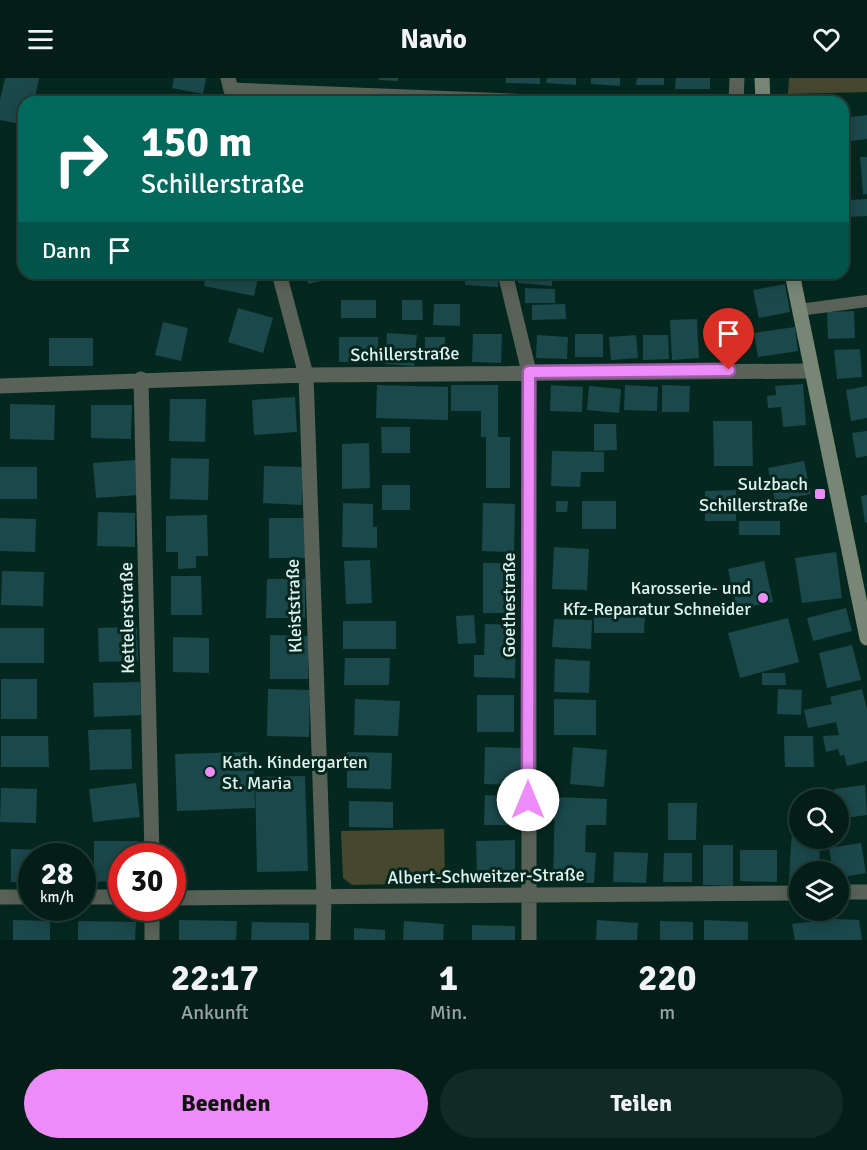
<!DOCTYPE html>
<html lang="de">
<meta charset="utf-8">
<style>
:root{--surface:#031e17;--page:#112b24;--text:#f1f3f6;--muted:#97a2a1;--line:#243c36;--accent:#ed8cf9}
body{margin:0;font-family:Signika,sans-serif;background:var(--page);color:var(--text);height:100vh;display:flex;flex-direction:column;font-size:22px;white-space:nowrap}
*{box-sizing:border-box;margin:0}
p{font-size:20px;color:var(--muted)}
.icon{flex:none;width:33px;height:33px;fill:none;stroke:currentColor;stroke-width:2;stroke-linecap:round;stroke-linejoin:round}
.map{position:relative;height:862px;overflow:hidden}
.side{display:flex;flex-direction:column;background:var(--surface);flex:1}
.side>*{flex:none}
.hud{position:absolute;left:18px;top:18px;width:831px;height:183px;border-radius:18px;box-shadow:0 3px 15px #0003,0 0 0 2px var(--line);background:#00695c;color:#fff;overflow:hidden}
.buttons{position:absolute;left:789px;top:711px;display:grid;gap:12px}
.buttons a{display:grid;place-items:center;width:60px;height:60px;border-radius:50%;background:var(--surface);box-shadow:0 3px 15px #0003,0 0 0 2px var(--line);font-size:30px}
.speed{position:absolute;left:18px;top:765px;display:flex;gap:12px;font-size:30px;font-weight:700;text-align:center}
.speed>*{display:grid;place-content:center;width:78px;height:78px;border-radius:50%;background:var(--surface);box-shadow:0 3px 15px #0003,0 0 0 2px var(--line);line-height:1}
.speed small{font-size:15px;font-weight:400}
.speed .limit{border:9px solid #d22;background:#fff;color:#111}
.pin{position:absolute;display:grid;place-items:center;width:51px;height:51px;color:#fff;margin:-62px -26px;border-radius:50% 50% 50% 0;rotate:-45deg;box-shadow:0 0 6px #0007}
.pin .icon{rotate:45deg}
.me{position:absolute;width:66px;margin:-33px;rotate:0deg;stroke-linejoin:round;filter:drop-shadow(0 0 4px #0008)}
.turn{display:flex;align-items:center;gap:21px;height:126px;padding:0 24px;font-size:27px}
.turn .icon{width:78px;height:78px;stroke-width:2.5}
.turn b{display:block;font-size:42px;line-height:51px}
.then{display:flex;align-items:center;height:57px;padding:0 24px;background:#0003;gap:12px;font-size:22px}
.eta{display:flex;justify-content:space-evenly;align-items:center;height:102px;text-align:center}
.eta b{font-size:36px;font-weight:800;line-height:42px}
.action{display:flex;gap:12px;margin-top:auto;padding:12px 24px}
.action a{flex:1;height:69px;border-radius:36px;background:var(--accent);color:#111;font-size:24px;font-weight:800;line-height:69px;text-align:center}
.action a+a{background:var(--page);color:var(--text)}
header{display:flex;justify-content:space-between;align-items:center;height:78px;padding:0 24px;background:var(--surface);font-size:27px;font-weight:800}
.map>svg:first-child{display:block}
.green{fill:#46472f}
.building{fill:#1b484b}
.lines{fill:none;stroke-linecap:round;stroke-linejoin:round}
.lane{stroke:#596257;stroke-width:12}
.street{stroke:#596257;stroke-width:15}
.secondary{stroke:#788775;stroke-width:15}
.route-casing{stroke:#9a5ba2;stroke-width:15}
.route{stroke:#ed8cf9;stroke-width:10}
.poi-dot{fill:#ed8cf9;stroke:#04281f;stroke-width:2}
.labels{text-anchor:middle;stroke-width:6;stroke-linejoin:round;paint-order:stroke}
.street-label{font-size:18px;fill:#e0f3ec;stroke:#04281f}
.poi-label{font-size:18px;fill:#e0f3ec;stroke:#04281f;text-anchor:end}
</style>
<header><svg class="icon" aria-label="menu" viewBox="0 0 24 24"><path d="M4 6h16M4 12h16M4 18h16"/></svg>Navio<svg class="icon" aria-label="heart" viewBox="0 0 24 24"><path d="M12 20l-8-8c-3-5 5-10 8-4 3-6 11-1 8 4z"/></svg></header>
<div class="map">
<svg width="867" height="862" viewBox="0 0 867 862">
<rect width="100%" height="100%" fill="#04281f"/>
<!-- green -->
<path class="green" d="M789,0H867V14L788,16Z
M444,751L445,805L352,807L343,800L341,753Z"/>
<!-- building -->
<path class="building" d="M5,0H39L34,24H24V47L0,42V22Z
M174,0H206L203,16L172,10Z
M379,0H398V3L379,2Z
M506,0H540V6L506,5Z
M547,0H576V7L546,5Z
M591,0H620V8L591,6Z
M637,0H664V7H636Z
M676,0H710V11H675Z
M867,37V61L843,64V40Z
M860,79H867V116L863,117Z
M850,81L851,119H843V82Z
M867,121V138L849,139V122Z
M206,195H259L254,218L204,208Z
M306,195H338L339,199L308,206Z
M466,195H499L498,209L465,207Z
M519,195H553L552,208L518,205Z
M728,195H767V196L729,203Z
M823,195H839V198L823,200Z
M785,206L790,234L759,240L753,212Z
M525,210L555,211V225H525Z
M341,222H376V240H341Z
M402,222H422L423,242H402Z
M434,226H460V248L433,247Z
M565,226L566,241L532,242V227Z
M238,230L273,240L263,275L228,264Z
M854,233L855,260L828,261L827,234Z
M697,241L699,280L672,282L670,242Z
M163,244L188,250L181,283L155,277Z
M795,249L798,273L758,279L754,255Z
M387,255L417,257L414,288L385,286Z
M473,256H502L501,285L472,284Z
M575,256H603V279H575Z
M537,257L568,259L567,281L536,280Z
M636,257L638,280L611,282L609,259Z
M643,257H668L669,281L643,282Z
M339,259H378V284H339Z
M425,259H445V283L425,284Z
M49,260H93V288H49Z
M860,271L862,299L837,301L834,272Z
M803,306L806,347L783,349L781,329L768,330L767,318L776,317L775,308Z
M377,307L448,309V342L376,340Z
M451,307H498V359H510V410H486V359H481V333H451Z
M551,307L583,309L582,334L550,333Z
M625,307L658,309L657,333L624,332Z
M662,307L690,308L689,334H662Z
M589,308L621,311L619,335L587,332Z
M867,308V340L851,343L846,312Z
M295,319L297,354L254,357L252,322Z
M170,321H206L205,364L169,363Z
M10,326L55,327L54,362L10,361Z
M91,327H132L131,361L91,360Z
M713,343H752L753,388H714Z
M594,346H616L617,372L594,373Z
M381,349H410V375H382Z
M867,353V378L856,380L852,355Z
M369,365L370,410L342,411V366Z
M552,373L604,374V394H581L580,409L551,408Z
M171,380L209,381L208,422L170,421Z
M136,382L139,417L96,420L93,385Z
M804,383L811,416L775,423L768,390Z
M264,388L303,389L302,427L263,425Z
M0,389H37V421H0Z
M382,407H410V432H382Z
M736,412V443H705V413Z
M867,417V444L865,445L861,418Z
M556,423H568L567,434H556Z
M582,423H616V451H582Z
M343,425L373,426V449H377V470L342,469Z
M483,425L515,426L514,474L482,473Z
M98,434L135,435V469L97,468Z
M207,437L208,478H196V490L178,491V474H166V438Z
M0,440L36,441L35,474L0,473Z
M269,440H306V480H269Z
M739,443H780V457H739Z
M554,469L589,471L587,512L552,511Z
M836,474L842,520L802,525L795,480Z
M370,482L372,525L346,526L344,483Z
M764,483L773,524L737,531L728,491Z
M483,485H515V535H483Z
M2,493L44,494L43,528L1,527Z
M171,498H201L202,537H171Z
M267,501H305V540H266Z
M846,530L852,553L813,563L807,540Z
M474,537L476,565L458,566L456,538Z
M594,537L645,538L644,555H594Z
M788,540L799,584L740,600L728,555Z
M554,541L592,542L591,571L552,569Z
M343,543H396V571H343Z
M485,546L516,547L515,600L474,599V577H484Z
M137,549L138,583L99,584L98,550Z
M0,550H44V585H0Z
M270,557L308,558V601H270Z
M173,559L209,560V595L173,594Z
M852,567L861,602L827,610L819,575Z
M345,580H390L389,607H344Z
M555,581L590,583L589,615L554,614Z
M762,595H785L786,607H762Z
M1,601H37V641H1Z
M140,604L141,637L94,639L93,605Z
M268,611L310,612L309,659L267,658Z
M778,611L802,612L801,637L777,636Z
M862,611L867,631V683L847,688L844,677L840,678L838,671L826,674L823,658L839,657L836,644L808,650L804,632L832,626L830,619Z
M477,617H514V654H477Z
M355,621L400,623L398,658L354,657Z
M554,621L596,622V657H554Z
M131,651L132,691L90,692L88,652Z
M1,658H48L49,689H1Z
M784,658H813L814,689H785Z
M485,669L521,670L520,707L484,706Z
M573,669L607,672L604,709L570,706Z
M253,674L255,730L177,733L175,676Z
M347,674L392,675L391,711L347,710Z
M305,698L308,793L257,794L255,699Z
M136,705L140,739L93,744L89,711Z
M865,707L867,737L838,741V722H835L834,711Z
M1,710L37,711L36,745L0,744Z
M485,717L515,718L514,747H484Z
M555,719L607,721L606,747H586L585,774L596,775L594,805L553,804Z
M349,723L393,724V750L349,749Z
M668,725H697L696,762H668Z
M792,753H800V760H820L819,794H800V802L789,801Z
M515,762V801L477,802L476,763Z
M94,763H138L139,778H122V803L94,804Z
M861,765L866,795L838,800V794H833L829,770Z
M703,767H733V808L703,807Z
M11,771L53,772V778H32V804H11Z
M740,772H777V804L740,803Z
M614,774L648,775L646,805L613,804Z
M664,775H692V804H663Z
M834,841L859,842L862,862H795L792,846Z
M13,842L50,843V862H13Z
M179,842L237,843L236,862H179Z
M597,842L638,845L637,862H596Z
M704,842L748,844V862H704Z
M78,843L136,844L135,862H78Z
M404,843L444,846L443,862H403Z
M660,843L693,844V862H660Z
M252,844L309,845V862H251Z
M472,847L515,848V862H472Z
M354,850L385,852V862H354Z"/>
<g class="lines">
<!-- lane -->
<path class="lane" d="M799,232L867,223"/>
<!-- street -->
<path class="street" d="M228,0L234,24
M231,12L534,24
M736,24L737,0
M279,195L306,297L324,819L323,862
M505,195L529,294V862
M141,301L152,778
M0,308L306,297L811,293
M838,814H867
M0,819H32
M82,819H122
M172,820L800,815
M152,862V830"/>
<!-- secondary -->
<path class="secondary" d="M762,0L763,24
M792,195L867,560"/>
</g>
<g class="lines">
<!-- route casing -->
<g class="route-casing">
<path id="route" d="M528,722L529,294L729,292"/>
</g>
<!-- route -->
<use href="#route" class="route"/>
</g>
<!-- markers -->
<g class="poi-dot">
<rect x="814" y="410" width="12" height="12" rx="3"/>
<circle cx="763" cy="520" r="6"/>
<circle cx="210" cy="694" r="6"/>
</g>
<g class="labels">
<!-- street labels -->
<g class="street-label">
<text transform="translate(405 276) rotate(-1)" y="6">Schillerstraße</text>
<text transform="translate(509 527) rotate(-90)" y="6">Goethestraße</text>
<text transform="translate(294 528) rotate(-92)" y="6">Kleiststraße</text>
<text transform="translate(127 540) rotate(-91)" y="6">Kettelerstraße</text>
<text transform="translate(486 798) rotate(-1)" y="6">Albert-Schweitzer-Straße</text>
</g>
<!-- poi labels -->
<g class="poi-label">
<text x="808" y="412">Sulzbach<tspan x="808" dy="21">Schillerstraße</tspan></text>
<text x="751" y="516">Karosserie- und<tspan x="751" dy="21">Kfz-Reparatur Schneider</tspan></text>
<text x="222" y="690" text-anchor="start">Kath. Kindergarten<tspan x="222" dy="21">St. Maria</tspan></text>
</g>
</g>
</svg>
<div class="buttons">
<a><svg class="icon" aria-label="search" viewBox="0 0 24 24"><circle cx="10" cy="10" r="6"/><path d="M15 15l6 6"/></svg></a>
<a><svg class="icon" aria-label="layers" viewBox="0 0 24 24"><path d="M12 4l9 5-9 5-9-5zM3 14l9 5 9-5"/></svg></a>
</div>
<div class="speed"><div>28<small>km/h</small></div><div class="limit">30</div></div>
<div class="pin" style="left:729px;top:292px;background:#d93025"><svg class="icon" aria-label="arrive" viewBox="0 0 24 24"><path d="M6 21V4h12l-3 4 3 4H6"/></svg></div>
<svg class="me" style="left:528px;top:722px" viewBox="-20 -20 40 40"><circle r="19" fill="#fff"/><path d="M0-13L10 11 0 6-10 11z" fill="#ed8cf9"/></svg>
<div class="hud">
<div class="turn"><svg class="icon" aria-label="right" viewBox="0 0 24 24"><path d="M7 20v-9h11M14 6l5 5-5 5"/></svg><div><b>150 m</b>Schillerstraße</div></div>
<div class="then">Dann<svg class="icon" aria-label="arrive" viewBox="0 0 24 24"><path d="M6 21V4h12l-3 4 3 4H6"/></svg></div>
</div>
</div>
<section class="side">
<div class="eta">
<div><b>22:17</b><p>Ankunft</p></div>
<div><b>1</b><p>Min.</p></div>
<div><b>220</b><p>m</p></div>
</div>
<div class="action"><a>Beenden</a><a>Teilen</a></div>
</section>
